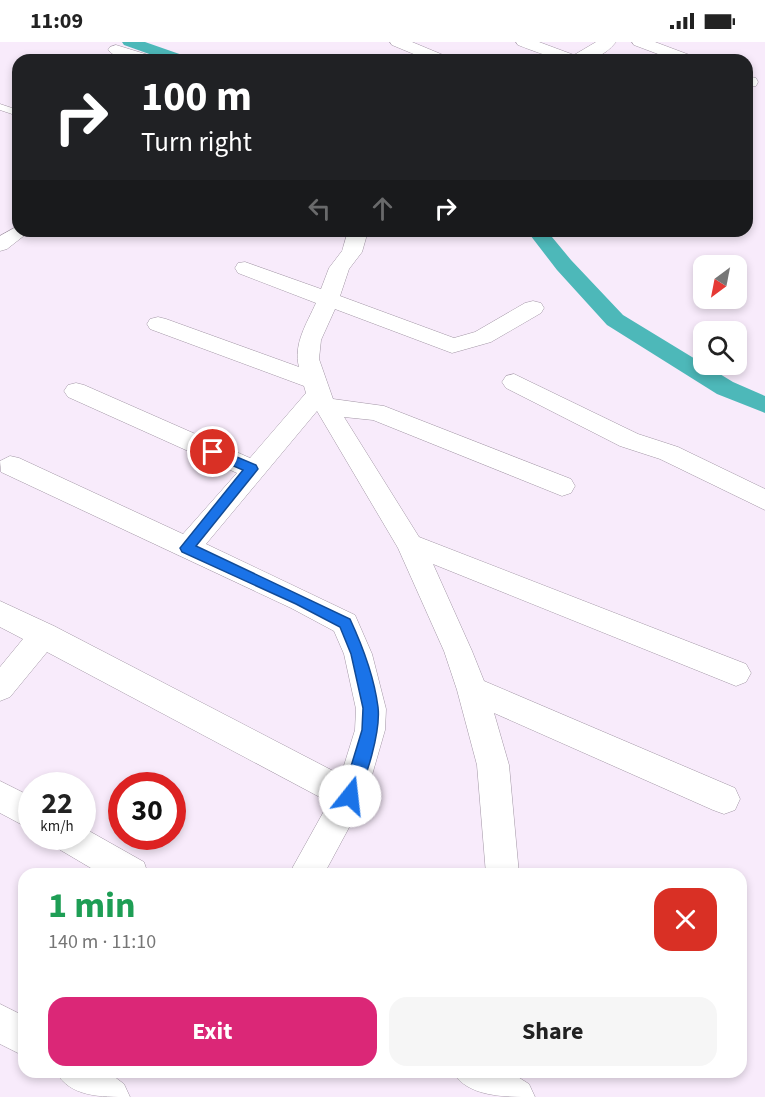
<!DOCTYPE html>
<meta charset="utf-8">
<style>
:root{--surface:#fff;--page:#f6f6f6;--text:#222;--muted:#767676;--accent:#db2777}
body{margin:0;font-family:"Source Sans 3",sans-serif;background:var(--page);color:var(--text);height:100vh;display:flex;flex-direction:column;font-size:22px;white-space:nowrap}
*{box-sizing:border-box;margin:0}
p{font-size:20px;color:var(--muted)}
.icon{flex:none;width:33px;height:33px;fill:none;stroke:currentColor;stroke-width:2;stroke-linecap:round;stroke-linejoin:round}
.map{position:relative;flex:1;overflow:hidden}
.sheet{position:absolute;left:18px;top:826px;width:729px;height:210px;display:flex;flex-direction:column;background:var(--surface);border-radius:18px;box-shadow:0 3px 9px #0003}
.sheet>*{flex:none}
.hud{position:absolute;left:12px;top:12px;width:741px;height:183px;border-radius:18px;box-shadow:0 3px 9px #0003;background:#202124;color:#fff;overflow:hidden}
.needle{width:39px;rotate:212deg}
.fabs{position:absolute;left:693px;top:213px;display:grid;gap:12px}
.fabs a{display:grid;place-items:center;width:54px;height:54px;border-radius:12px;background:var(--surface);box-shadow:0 3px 9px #0003;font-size:30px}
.speed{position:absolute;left:18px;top:730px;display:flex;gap:12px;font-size:30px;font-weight:700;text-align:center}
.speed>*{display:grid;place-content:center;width:78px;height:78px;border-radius:50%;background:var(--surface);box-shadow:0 3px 9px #0003;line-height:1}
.speed small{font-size:15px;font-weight:400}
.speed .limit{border:9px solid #d22;background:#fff;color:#111}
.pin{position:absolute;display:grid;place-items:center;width:51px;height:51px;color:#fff;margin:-26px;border:3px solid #fff;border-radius:50%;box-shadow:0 2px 6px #0007}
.me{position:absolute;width:66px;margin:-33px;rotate:16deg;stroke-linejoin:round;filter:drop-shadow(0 0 4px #0008)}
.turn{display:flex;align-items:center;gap:21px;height:126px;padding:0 30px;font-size:27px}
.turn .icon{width:78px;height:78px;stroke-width:2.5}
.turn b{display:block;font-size:42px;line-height:51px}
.lanes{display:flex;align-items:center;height:57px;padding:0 30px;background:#0003;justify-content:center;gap:30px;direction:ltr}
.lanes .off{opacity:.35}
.round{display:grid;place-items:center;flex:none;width:63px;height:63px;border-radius:18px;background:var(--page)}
.summary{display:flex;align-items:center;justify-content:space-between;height:102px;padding:0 30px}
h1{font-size:36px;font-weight:700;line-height:45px;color:#1e9e55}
.cta{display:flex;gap:12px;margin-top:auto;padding:12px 30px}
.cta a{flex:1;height:69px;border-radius:18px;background:var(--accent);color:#fff;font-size:24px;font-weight:700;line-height:69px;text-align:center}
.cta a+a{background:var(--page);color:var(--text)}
.status{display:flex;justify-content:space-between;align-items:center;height:42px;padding:0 30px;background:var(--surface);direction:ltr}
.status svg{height:16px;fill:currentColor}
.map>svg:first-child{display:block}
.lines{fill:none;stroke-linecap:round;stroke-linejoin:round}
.canal{fill:#4db8b9;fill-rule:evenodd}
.service-casing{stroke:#a296a5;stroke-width:1}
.minor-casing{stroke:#a296a5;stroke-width:1}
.service{fill:#fff;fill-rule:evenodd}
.minor{fill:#fff;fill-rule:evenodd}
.route{fill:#1a73e8;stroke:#114b97;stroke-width:1.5}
</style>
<div class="status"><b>11:09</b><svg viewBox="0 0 49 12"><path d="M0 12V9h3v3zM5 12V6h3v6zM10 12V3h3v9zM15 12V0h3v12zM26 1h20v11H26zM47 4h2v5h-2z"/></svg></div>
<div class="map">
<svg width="765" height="1055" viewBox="0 0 765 1055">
<rect width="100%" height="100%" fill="#f8ebfb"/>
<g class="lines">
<!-- canal -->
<path class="canal" d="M122,0H145L188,15L190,18H166L124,3Z
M527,189H547L571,218L623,273L733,340L765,354V371L717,352L607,283L557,228Z"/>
<!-- service casing -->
<g class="service-casing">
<path id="service" d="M0,62L18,68V74L0,68Z"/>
</g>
<!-- minor casing -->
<g class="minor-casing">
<path id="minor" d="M390,0H412L448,15L450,18H428L392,3Z
M516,0H539L574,13L596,0H616C591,32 549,15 518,3Z
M632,0H655L695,15L697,18H674L634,3Z
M116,3L155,15L157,18C142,18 119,20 108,8L110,5Z
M747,34L756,36L758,40L756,44H747Z
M18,184V189H30L7,207L0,209V194Z
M348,189H368L362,210L349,227L340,254L454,296L475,290L525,261L533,259L541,261L544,266L541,271L491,300L452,311L335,267L321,298L319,317L333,357L384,364L571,437L575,444L571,451L562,454L373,378L344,375L419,495L746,622L751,631L746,640L736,644L433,522L472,609L484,639L735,746L740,757L735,768L724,772L713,768L494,671L509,723L519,832H486L477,723L457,648L444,609L398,506L317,369L206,502L355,573L372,612L386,667L385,688L366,754L324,832H289L329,760L47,610L10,655L0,659V625L23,597L0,585V559L54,584L341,733L355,688L356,667L344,612L334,589L291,566L1,430L0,419L10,414L19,416L183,492L237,431L68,355L64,349L68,343L76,341L84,343L250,416L306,351L304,344L150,287L147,282L150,277L158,275L166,277L299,325C293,302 307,281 316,261L238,231L235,226L238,221L245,220L321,247L329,226L342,209Z
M514,332L638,392L678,405L765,447V468L660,417L620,404L506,346L502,340L506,334Z
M0,739L32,755V788L0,771Z
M82,785L144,820L148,832H101L57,806L53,795H82Z
M0,962L24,974V1014L0,1002Z
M56,1030H108L124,1042L130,1055C100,1055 70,1055 56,1030Z
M453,1030H510L529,1042L535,1055C504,1055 467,1055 453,1030Z"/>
</g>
<!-- service -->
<use href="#service" class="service"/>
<!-- minor -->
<use href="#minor" class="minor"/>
</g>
<!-- route -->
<path class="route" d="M213,405L256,423L258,427L196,504L350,577C363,605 374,634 378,665C381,690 366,736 356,759L350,762L345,759L342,754L362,688L363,666L351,612L340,585L296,562L182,510L180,506L243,428L208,413L207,410Z"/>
</svg>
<div class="fabs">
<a><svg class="needle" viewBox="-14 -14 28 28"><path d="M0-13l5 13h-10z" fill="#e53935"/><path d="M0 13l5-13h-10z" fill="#767676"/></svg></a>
<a><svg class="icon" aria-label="search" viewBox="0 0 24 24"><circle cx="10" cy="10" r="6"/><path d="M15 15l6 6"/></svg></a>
</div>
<div class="speed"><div>22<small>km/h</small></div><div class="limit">30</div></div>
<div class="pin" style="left:213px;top:410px;background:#d93025"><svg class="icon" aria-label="arrive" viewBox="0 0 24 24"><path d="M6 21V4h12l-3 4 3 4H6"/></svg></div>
<svg class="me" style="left:350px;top:754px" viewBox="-20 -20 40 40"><circle r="19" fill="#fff"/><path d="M0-13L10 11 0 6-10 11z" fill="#1a73e8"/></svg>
<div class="hud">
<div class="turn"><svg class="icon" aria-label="right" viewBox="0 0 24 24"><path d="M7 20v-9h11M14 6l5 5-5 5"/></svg><div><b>100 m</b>Turn right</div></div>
<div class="lanes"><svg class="icon off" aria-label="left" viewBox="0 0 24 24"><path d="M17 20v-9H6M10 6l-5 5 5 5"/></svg><svg class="icon off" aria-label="ahead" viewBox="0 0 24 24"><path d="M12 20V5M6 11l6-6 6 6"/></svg><svg class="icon" aria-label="right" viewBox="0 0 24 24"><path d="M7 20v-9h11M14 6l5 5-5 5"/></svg></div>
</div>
<section class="sheet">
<div class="summary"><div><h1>1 min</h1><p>140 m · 11:10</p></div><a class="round" style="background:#d93025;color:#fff"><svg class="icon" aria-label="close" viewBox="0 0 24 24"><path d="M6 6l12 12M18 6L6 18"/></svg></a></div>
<div class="cta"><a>Exit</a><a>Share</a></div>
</section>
</div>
